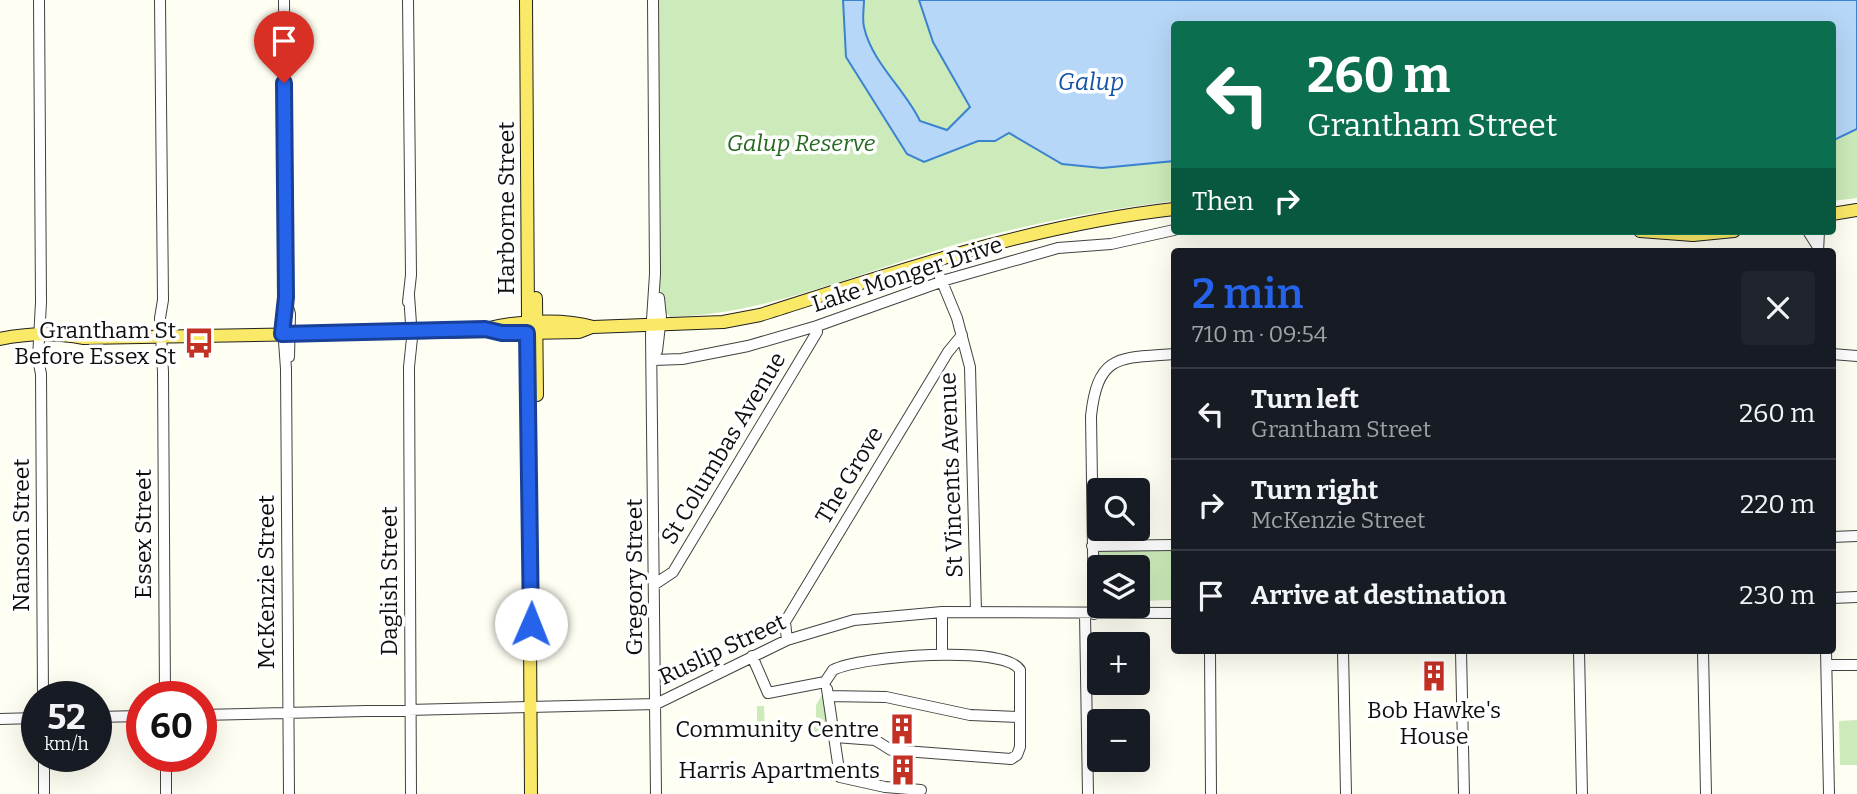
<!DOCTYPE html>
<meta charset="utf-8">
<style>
:root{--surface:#171b24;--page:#20242c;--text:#f1f3f6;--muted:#9ea1a6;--line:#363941;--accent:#2563eb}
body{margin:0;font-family:Bitter,serif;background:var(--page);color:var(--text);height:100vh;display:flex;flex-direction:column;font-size:26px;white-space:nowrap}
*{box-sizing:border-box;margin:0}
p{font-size:23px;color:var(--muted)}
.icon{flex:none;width:38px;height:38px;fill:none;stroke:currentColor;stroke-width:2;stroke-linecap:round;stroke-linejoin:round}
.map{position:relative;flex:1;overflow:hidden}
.details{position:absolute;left:1171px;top:248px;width:665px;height:406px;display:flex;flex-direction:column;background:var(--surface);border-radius:7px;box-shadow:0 7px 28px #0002}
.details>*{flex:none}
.banner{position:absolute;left:1171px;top:21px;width:665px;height:214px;border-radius:7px;box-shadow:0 7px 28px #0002;background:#0b6e4f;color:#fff;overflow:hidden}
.controls{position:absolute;left:1087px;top:478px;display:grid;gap:14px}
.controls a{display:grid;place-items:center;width:63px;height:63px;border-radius:7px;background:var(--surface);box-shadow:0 7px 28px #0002;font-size:35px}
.speed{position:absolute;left:21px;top:681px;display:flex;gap:14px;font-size:35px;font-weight:700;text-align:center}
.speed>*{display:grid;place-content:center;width:91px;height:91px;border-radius:50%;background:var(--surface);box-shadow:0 7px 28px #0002;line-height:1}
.speed small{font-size:18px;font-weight:400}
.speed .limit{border:10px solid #d22;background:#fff;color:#111}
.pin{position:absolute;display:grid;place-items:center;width:60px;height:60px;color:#fff;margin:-72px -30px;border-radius:50% 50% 50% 0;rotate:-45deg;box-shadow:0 0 7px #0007}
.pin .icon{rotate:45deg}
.me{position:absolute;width:77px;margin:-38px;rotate:1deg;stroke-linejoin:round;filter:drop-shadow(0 0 5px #0008)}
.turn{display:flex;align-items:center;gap:24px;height:147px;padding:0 21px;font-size:32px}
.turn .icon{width:91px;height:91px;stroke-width:2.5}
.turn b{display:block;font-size:49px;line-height:60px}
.then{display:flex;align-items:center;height:66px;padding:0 21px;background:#0003;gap:14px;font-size:26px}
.round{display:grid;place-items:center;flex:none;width:74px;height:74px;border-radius:7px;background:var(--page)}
.overview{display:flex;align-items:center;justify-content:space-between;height:119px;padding:0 21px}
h1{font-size:42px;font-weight:600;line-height:52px;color:var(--accent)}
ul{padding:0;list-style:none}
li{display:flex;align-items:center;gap:21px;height:91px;padding:0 21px;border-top:2px solid var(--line)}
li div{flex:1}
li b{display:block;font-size:26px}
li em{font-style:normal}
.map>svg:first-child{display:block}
.green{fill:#cdebba}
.water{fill:#b6d7f7;stroke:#3b82d0;stroke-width:2}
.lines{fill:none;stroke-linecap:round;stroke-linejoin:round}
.minor-casing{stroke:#424242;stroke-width:12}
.major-casing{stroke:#202020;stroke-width:14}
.minor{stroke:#fff;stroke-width:10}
.major{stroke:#fae967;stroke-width:12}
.route-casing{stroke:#184099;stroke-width:18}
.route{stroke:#2563eb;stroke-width:12}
.labels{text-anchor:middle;stroke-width:7;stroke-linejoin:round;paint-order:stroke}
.park-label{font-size:23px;font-style:italic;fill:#24691e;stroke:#fff}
.street-label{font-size:23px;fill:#0f0f0f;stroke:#fff}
.poi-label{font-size:23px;fill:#0f0f0f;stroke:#fff;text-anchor:end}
.water-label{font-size:24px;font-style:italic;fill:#1554a5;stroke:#fff}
</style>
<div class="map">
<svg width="1857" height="794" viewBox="0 0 1857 794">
<rect width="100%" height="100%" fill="#fffef2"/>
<!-- green -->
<path class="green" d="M657,0H1857V198L1832,201V24H1174V201C1096,211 1019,225 944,248C853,275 766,314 670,317L662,308L659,274Z
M1174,549V600L1138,601V567H1099V602V552Z
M822,695L829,731L818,735L811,727L816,719V705Z
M757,706H764L765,730L749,733L757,725Z
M1857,720V765H1840L1839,721Z"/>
<!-- water -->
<path class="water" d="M843,0H864C864,8 862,19 864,27C872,63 905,89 920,121L947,130L970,107L933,42L919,0H1857V129L1832,141V24H1174V161L1102,168L1062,164L1009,133L995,141H978L924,162L907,154L846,57Z"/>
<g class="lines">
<!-- minor casing -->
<g class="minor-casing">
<path id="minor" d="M39,0L41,302L38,359L41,374L43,696
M160,0L163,300L160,318L163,372L165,696
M284,0L286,297L282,314L286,369L289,794
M408,0L411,275L408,302
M653,0L655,274L651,335L656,794
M1808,231L1818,247
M1818,252L1819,231
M933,260L957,318L970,367L976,612
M409,295L412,338L409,367L411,794
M286,300L290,314L289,357
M657,351L661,317L659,298
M1832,354L1857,356
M653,360L682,359L748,346L817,326L949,279L1058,248L1111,244L1174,230
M1832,537L1857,536
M1092,546L1174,545
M655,584L673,572L817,332V326
M1832,598L1857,597
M942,612V653
M1085,614L1088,794
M1094,614L1091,416C1098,353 1120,358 1174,354
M787,640L785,622L948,352L962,335
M1210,651L1211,794
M1343,651L1346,794
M1461,651L1464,794
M1579,651L1582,794
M1703,651L1706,794
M1826,651L1829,794
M752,656L768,693L825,682
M1827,665H1857
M825,682L833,670C860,656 1004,644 1020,670V747L1017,755L1011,759L891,750L875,740L835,737
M827,689L840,777L885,787L921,790
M828,696L886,697L970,715L1020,717
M201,715L656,704L787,640L854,620L942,612L1174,613
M96,717L142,716
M0,719L37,718
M44,756V794
M166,756V794"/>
</g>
<!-- major casing -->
<g class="major-casing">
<path id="major" d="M526,0L531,794
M1832,214L1857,210
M1640,231L1693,235L1734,231
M536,298L537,395
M485,329C516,321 562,318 593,327L723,322L760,315C896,272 1032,225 1174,209
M527,333L579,332L592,327
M0,339C27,333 57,333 84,338L492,331"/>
</g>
<!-- minor -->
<use href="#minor" class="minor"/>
<!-- major -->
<use href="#major" class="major"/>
</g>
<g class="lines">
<!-- route casing -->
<g class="route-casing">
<path id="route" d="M284,83L286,297L282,334L485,329L502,333H527L531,624"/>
</g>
<!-- route -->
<use href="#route" class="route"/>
</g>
<!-- icons -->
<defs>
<g id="bus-bare" transform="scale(2.415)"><path d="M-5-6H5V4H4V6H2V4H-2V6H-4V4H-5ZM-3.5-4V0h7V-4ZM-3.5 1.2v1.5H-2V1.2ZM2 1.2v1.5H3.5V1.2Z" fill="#c33024" stroke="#fff" stroke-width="2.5" paint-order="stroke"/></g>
<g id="building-bare" transform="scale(2.415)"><path d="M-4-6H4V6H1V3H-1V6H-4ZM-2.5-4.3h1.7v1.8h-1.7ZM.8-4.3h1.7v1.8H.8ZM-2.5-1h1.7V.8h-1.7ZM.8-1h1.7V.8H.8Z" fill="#c33024" stroke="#fff" stroke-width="2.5" paint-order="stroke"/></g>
</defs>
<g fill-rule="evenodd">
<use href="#bus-bare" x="199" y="343"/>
<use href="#building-bare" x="1434" y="676"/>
<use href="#building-bare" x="902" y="729"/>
<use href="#building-bare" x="903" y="770"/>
</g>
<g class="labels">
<!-- park labels -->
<g class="park-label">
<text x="801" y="151">Galup Reserve</text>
</g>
<!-- street labels -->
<g class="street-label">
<text transform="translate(506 208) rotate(-90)" y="8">Harborne Street</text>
<text transform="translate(907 274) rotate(-18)" y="8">Lake Monger Drive</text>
<text transform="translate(723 448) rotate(-59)" y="8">St Columbas Avenue</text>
<text transform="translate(849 475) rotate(-59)" y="8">The Grove</text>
<text transform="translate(951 475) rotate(-92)" y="8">St Vincents Avenue</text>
<text transform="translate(143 534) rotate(-90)" y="8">Essex Street</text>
<text transform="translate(21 535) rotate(-90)" y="8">Nanson Street</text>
<text transform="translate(634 577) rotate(-90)" y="8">Gregory Street</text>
<text transform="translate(389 581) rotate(-90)" y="8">Daglish Street</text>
<text transform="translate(266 582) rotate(-90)" y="8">McKenzie Street</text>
<text transform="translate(722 649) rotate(-25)" y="8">Ruslip Street</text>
</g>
<!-- poi labels -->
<g class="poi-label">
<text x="176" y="338">Grantham St<tspan x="176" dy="26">Before Essex St</tspan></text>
<text x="1434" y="718" text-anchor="middle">Bob Hawke's<tspan x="1434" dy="26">House</tspan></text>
<text x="879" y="737">Community Centre</text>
<text x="880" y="778">Harris Apartments</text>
</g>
<!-- water labels -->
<g class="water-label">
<text x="1091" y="90">Galup</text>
</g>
</g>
</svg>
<div class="controls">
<a><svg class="icon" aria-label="search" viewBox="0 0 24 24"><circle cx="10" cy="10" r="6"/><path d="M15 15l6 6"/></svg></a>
<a><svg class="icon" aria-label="layers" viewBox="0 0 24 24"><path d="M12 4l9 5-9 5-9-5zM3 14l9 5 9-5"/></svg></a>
<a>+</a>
<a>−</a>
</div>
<div class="speed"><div>52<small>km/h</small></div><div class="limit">60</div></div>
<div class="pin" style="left:284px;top:83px;background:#d93025"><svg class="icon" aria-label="arrive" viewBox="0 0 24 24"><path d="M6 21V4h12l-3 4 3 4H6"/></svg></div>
<svg class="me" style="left:531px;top:624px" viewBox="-20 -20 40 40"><circle r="19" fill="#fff"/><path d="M0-13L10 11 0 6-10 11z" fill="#2563eb"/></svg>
<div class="banner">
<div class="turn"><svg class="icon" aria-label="left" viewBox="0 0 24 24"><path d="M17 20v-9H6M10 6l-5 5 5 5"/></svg><div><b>260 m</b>Grantham Street</div></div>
<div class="then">Then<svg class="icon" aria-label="right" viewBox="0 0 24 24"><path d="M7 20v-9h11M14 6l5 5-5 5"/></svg></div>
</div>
<section class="details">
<div class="overview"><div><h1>2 min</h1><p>710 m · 09:54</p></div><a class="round"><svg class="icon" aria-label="close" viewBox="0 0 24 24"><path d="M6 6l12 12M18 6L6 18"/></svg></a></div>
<ul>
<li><svg class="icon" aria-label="left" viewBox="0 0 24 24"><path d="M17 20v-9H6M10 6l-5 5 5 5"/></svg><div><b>Turn left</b><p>Grantham Street</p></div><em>260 m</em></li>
<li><svg class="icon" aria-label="right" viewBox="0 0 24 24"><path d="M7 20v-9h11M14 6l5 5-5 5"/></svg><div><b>Turn right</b><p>McKenzie Street</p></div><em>220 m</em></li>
<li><svg class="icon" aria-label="arrive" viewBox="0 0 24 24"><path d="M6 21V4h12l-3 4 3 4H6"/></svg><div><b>Arrive at destination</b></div><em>230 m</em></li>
</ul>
</section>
</div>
